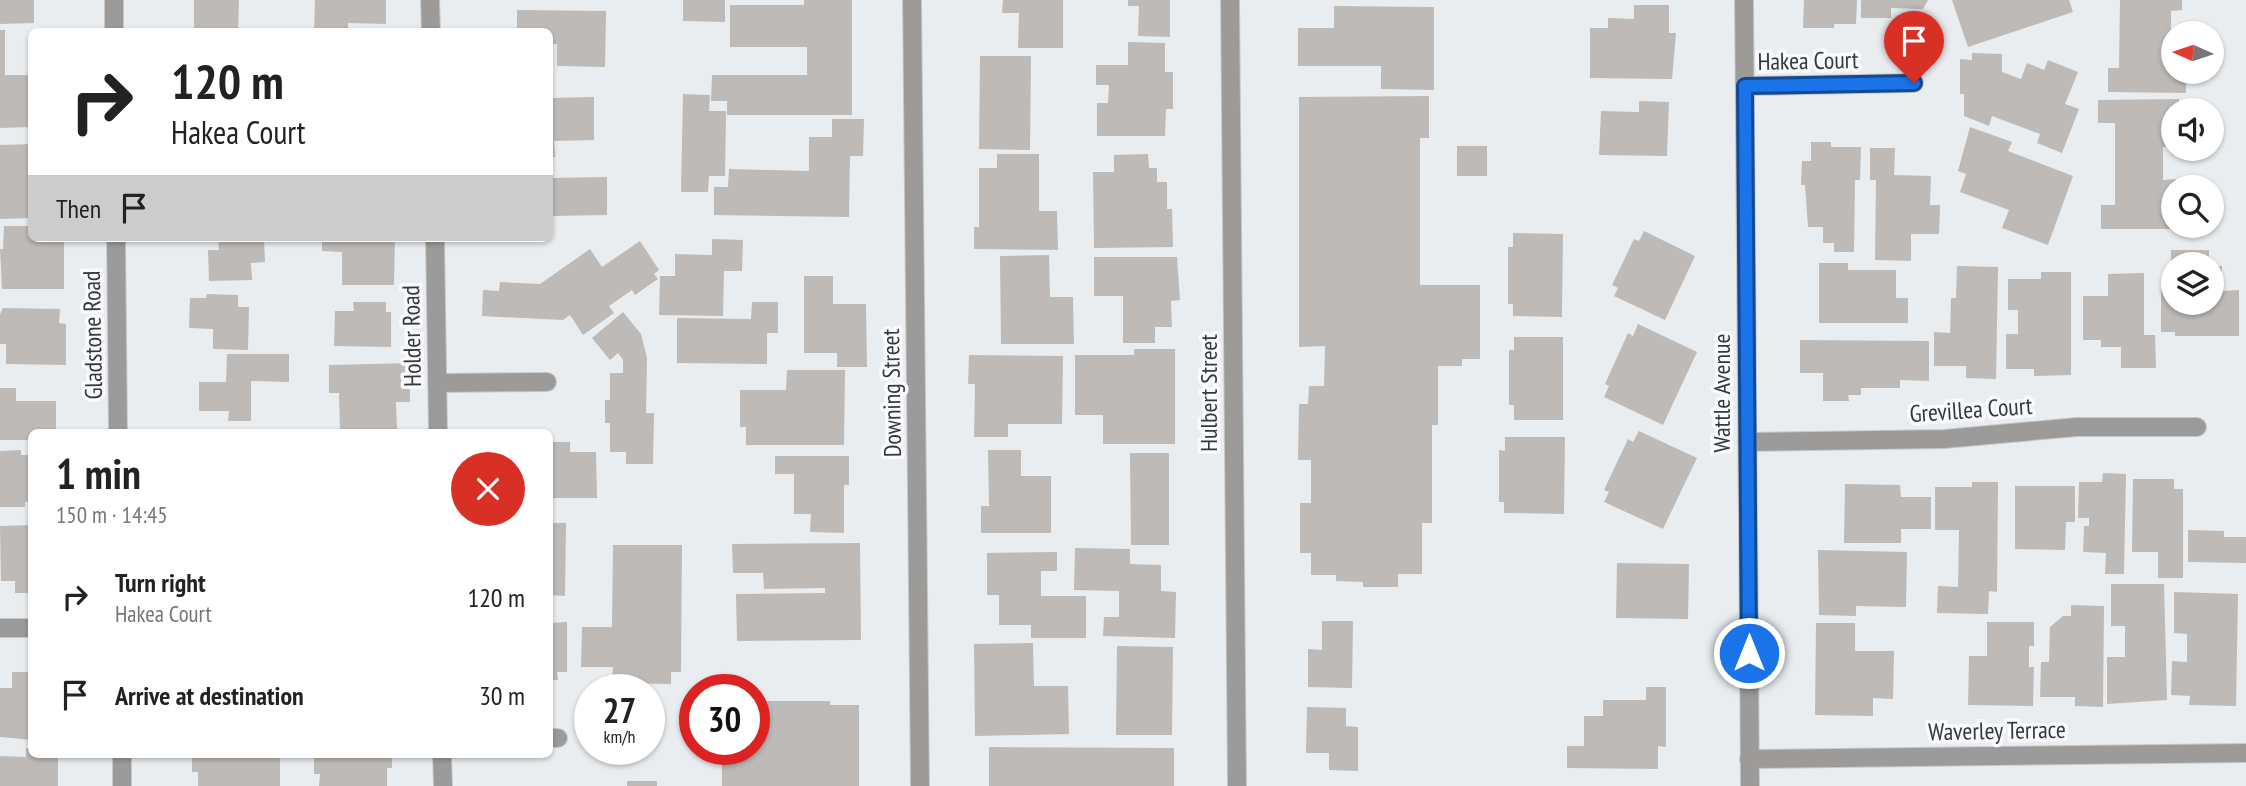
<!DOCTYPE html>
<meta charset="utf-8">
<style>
:root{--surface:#fff;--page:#f6f6f6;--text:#222;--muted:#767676}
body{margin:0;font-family:"PT Sans Narrow",sans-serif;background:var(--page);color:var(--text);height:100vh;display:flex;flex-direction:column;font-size:26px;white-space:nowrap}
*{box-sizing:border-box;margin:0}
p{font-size:23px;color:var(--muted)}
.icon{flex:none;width:38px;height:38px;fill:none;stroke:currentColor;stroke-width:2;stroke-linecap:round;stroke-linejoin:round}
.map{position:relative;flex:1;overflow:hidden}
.drawer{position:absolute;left:28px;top:429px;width:525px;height:329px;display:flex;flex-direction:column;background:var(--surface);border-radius:10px;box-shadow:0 2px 5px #0004}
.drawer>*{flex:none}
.banner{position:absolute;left:28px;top:28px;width:525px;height:214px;border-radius:10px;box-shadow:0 2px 5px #0004;background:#fff;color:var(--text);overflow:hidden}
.needle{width:46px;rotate:273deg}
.buttons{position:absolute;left:2161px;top:21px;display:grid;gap:14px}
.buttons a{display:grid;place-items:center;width:63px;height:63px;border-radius:50%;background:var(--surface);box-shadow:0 2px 5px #0004;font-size:35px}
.speed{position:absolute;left:574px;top:674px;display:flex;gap:14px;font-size:35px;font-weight:700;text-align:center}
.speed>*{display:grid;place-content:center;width:91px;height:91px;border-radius:50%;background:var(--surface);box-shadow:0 2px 5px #0004;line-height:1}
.speed small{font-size:18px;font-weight:400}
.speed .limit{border:10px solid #d22;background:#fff;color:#111}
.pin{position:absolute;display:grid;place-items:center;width:60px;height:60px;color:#fff;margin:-72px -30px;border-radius:50% 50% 50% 0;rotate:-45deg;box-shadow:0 0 7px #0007}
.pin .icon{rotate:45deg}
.me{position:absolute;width:77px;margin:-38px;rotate:0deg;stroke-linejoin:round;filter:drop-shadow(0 0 5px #0008)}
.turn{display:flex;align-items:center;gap:24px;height:147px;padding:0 28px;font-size:32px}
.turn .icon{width:91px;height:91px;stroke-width:2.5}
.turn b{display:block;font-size:49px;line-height:60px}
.then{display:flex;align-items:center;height:66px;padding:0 28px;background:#0003;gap:14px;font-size:26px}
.round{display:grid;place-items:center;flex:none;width:74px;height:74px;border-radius:37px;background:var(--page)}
.overview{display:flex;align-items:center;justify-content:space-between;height:119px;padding:0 28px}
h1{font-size:42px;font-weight:700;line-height:52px}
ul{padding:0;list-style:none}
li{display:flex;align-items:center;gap:21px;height:98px;padding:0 28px}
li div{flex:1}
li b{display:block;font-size:26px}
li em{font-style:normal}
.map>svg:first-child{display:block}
.building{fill:#bdbab7}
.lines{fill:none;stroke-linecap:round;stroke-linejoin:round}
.minor-casing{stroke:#c6c9cb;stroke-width:20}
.minor{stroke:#9c9b9a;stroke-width:18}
.route-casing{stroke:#114b97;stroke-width:18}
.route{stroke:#1a73e8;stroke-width:12}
.labels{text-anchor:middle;stroke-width:7;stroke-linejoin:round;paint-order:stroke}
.street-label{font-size:24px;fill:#363738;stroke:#f8fafd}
</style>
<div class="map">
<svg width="2246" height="786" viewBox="0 0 2246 786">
<rect width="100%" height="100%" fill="#eaedf0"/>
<!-- building -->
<path class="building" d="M0,0H34V23L0,24Z
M194,0H239L238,32H194Z
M315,0H386V24L348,23V32H314Z
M683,0H725V22L683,21Z
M804,0H852V115H727V101H711L712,75H807V47H730V5H804Z
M1003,0H1063V48H1018L1019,13H1002Z
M1128,0H1170V37L1138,36L1139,6H1128Z
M1804,0H1857L1856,24H1834V28H1803Z
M1861,0H1928L1923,9L1891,8V18H1861Z
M1952,0H2069L2073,12L1968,47Z
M2120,0H2182V10L2171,11V43H2174V72H2186V93L2108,92V68H2119Z
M1634,5H1669V33H1676L1672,79L1590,78V28H1608V18L1634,19Z
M1334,6L1434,7V90L1381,89V66H1298V28H1334Z
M517,10L606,11L605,67L557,66V44H550V32H517Z
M0,30H5V75H32V127L0,128Z
M1128,42L1165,43V72H1173V109H1166L1165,136H1097V103H1108L1109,85H1096V65H1128Z
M1972,53L2002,54V72L2021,79L2027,63L2044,70L2048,60L2078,72L2065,104L2079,109L2062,153L2037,143L2040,134L1992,116L1989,126L1964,116V94H1960V59L1972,60Z
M980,56H1031L1030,150L979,149Z
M683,94L710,95L709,111H726L725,176H709L708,192H681Z
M1429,96V138H1420V285H1480V359H1462V366H1438V425H1432V523H1422V574H1398V587H1363V582L1336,581V575H1311V553H1300V503H1311V460H1298L1299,404H1308L1309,386H1324L1325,346L1299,347V97Z
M594,97V140L554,141L555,157H550V98Z
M2179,99V110H2174V147H2163V180L2176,179L2174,226H2181V229H2101V205H2115V123H2098V100Z
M1639,101L1669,102L1667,156L1599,155L1601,111L1639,112Z
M832,119H864L863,156H850L849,217L714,215V187H728L729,169L809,171V137H832Z
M1970,127L2012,142L2008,151L2073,176L2048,245L2002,228L2009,210L1960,192L1966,174L1958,171Z
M1811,142H1831V147H1861L1860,180H1855L1854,252H1834V243H1823V227H1808L1805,185H1801L1802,161H1811Z
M32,144V218L0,219V145Z
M1457,146H1487V176H1457Z
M1870,148H1895L1894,175L1931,176L1930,205H1940L1939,234H1911V261L1875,260L1876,180H1870Z
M997,154H1039V211H1057L1058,250L974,249V227H979V168H997Z
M1148,154L1149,168H1157V182H1167V209H1172L1173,247L1094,248L1093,172H1114V155Z
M607,177V215L550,216V178Z
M4,226H32V238H64V289H2L0,249H3Z
M1644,231L1695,256L1665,320L1614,296L1618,288L1612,285L1634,239L1639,241Z
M1513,233L1563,234L1562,317L1513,316V304H1508V247H1513Z
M218,238H264L265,262L251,263L252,280L209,281L208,250H219Z
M322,238H395L394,285H342V252L322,251Z
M712,239L743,240L742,271H724L723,316L659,315L660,276H675V254L712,255Z
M640,241L659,270L654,274L658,279L635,295L632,290L609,306L614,313L583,335L570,315L563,320L482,316L483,290L499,291L500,282L540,284L590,249L602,267Z
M2171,250H2209V264H2174V303H2212V266H2222V291L2239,290V336H2175V332H2161V291L2171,290Z
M1049,255L1050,297H1073L1074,344H1001L1000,256Z
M1094,257H1177L1180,300L1171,301L1172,327H1155V343H1123V296H1094Z
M1819,263H1848V270H1896V298H1908V323H1819Z
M1957,266L1998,267L1996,379L1966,378V366H1934V332L1950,333L1951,298H1956Z
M2041,272H2071V375L2034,376V369H2006V334H2018V310H2008V279H2041Z
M2144,273V335H2155L2156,368H2121V347H2101V340H2083V296H2108V274Z
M804,276H833V304H866L867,367H837V353H804Z
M207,294L238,295V307H249L248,350L213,349V329L189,328L190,298H206Z
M353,302H386V312H391V347L334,346L335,311H354Z
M752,302H778V333H767V364L677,363V318L751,319Z
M3,308L60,309L59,323L66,324V365L6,364V344H0V314Z
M623,312L641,334L647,358L646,413H654L653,464H626V452H610V423H605V400H610V373H623V360L618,353L610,360L592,338Z
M1638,324L1697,352L1663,425L1604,397L1609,386L1605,384L1628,333L1633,336Z
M1514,337H1563V420H1514V405H1509V350H1514Z
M1800,340L1929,341V381L1900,380V388H1861V395H1848L1849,401H1823V373H1800Z
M1134,349H1175V444H1103V415H1075V355H1134Z
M227,354H289V382L251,381V421H228L229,411H199V382H226Z
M969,355L1063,356L1062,424H1008V437H974L975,384H968Z
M410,363V402H396L397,430L340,431L339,393H329V365Z
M787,370H845L844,445H746V427H740V390H786Z
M0,388H16V401H56V432H32V440H0Z
M1639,431L1697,458L1663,529L1604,502L1609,492L1604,490L1628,439L1633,442Z
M1505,437H1565L1564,514L1504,513V502H1499V450L1505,451Z
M550,442H570V452H596L597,498H550Z
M21,450V455H32V502H25V507H0V451Z
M988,450H1021V476H1051V533H981V506H989Z
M1130,453H1169V545H1131Z
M775,456H849V485H844V533L810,532L811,514H794V474H775Z
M2103,473L2126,474L2124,574H2105L2106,553L2083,552L2084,526H2089V518H2078L2079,482H2102Z
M2133,479H2174V489H2183V578H2158V552H2132Z
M1972,482H1998L1997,592L1989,591L1988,614L1937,613L1938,586L1958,587L1959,530H1935V487H1972Z
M1845,484L1900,485L1901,497H1931V529H1901V543H1844Z
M2015,486H2075V522H2066L2065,550L2015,549Z
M550,523H566L565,596L550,595Z
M32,525V593H15V581H1L0,526Z
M2188,530L2224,531V537H2246V563L2188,562Z
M860,543L861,640L737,641L736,594L825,593V588L764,589L763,573H733L732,544Z
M613,545H682L681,672H671V684L612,683L613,667H581L582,627H612Z
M1075,548L1130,549V564L1161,565V591L1176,592L1175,638L1103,636L1104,617H1119V591L1074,590Z
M1818,550L1907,552L1906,607L1856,606V616L1819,615Z
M1057,552V571H1041V596H1086V638H1031V625H999V595H987V553Z
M1617,563L1689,564L1688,619L1616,618Z
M2111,584H2164L2167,700L2107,704V657H2125V626H2111Z
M2174,592L2238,594L2236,706L2189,705L2190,696L2171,695L2172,661L2187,662V634L2174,633Z
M2071,605L2104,606L2103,707L2075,706V697H2040L2041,662H2049L2050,627L2063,616H2071Z
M1322,621H1353L1352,688L1308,687V649L1322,650Z
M567,622V672H557L558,680H550V623Z
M1987,622H2034V646H2029V667H2034L2033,706L1968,705L1969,656H1987Z
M1816,623H1855V651H1894L1893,699L1873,698V716L1815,715Z
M1033,643L1034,686H1068L1069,734L975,736L974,644Z
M1117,646L1173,647L1172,735H1116Z
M12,672H32V740L0,737V688H12Z
M1646,687H1666V747L1658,746V769L1567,768V746H1584V716H1603V700H1646Z
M754,701H830V705H859V786H722V758H704V749H754Z
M1307,707L1346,708V726L1358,727V771L1329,770V753H1306Z
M989,747L1174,748V786H989Z
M26,748H32V754H55V758H58V786H0V756L26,757Z
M192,754H280V786H198V772H192Z
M392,754V768H387V786H319L320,774H314V757Z
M627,781H657V786H627Z"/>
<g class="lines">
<!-- minor casing -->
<g class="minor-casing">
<path id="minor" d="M114,0V32
M430,0L431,32
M912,0L920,786
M1230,0L1237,786
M1744,0L1750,786
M1745,86L1914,83
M116,238L118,432
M435,238L438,432
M437,383L547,382
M1747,442L1944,439L2077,427H2197
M0,628H32
M550,738H558
M122,754V786
M442,754L443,786
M1749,759L2246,753"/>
</g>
<!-- minor -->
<use href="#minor" class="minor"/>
</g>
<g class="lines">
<!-- route casing -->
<g class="route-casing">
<path id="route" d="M1749,653L1745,86L1914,83"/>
</g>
<!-- route -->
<use href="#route" class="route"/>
</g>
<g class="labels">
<!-- street labels -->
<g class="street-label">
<text transform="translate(1808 61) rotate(-1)" y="8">Hakea Court</text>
<text transform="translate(93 335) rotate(-91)" y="8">Gladstone Road</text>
<text transform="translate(412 336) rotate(-91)" y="8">Holder Road</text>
<text transform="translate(892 393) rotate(-91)" y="8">Downing Street</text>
<text transform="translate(1209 393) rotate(-90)" y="8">Hulbert Street</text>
<text transform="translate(1722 393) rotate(-90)" y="8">Wattle Avenue</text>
<text transform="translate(1971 410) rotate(-4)" y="8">Grevillea Court</text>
<text transform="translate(1997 731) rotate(-1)" y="8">Waverley Terrace</text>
</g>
</g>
</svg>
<div class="buttons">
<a><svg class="needle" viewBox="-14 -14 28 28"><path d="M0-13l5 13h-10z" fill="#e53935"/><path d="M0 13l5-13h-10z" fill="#767676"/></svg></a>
<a><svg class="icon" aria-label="sound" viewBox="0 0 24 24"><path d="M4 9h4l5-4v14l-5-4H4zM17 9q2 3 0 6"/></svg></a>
<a><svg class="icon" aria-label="search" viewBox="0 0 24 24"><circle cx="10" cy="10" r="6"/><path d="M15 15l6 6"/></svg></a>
<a><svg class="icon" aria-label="layers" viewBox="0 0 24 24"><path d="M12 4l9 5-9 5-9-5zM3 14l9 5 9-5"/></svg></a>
</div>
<div class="speed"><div>27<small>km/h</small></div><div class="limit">30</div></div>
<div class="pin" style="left:1914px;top:83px;background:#d93025"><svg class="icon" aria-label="arrive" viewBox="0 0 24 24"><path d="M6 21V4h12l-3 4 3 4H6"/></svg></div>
<svg class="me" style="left:1749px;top:653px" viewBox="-20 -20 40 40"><circle r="17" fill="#1a73e8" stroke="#fff" stroke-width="3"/><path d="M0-11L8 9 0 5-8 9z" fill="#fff"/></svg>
<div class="banner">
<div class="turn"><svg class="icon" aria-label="right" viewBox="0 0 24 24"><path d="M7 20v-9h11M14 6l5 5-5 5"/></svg><div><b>120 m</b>Hakea Court</div></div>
<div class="then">Then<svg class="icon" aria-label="arrive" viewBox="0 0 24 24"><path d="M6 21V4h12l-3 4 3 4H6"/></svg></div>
</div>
<section class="drawer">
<div class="overview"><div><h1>1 min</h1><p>150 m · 14:45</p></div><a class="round" style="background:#d93025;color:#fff"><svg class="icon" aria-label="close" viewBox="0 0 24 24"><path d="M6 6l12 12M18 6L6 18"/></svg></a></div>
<ul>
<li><svg class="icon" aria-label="right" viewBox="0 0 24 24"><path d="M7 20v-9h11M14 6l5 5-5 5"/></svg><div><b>Turn right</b><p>Hakea Court</p></div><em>120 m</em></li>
<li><svg class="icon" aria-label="arrive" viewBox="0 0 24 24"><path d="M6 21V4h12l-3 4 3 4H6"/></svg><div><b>Arrive at destination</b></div><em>30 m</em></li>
</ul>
</section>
</div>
